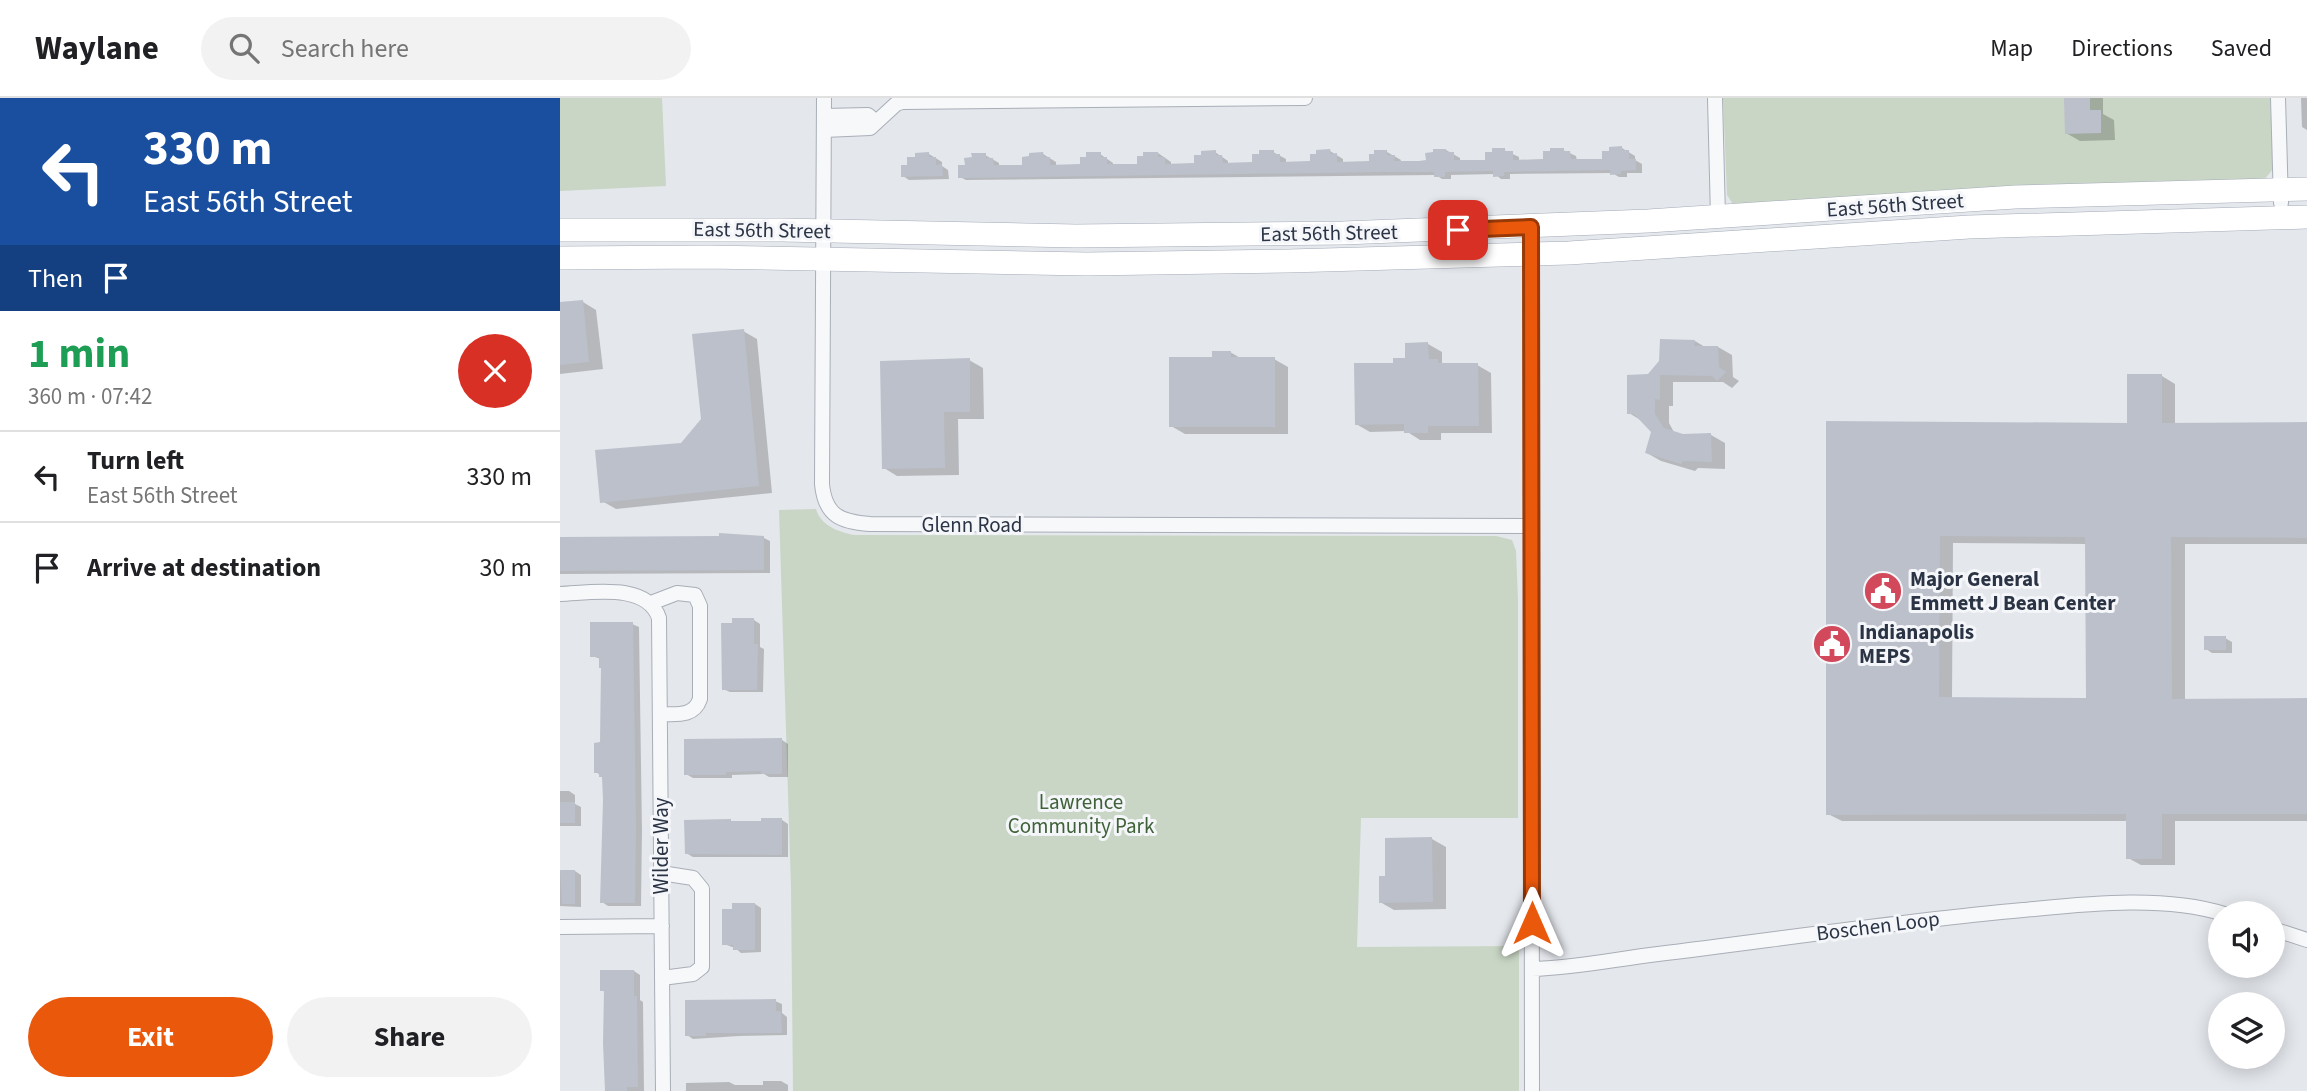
<!DOCTYPE html>
<meta charset="utf-8">
<style>
:root{--surface:#fff;--page:#f2f2f2;--text:#202124;--muted:#757577;--line:#e0e0e0;--accent:#ea580c}
body{margin:0;font-family:"Source Sans 3",sans-serif;background:var(--page);color:var(--text);height:100vh;display:flex;flex-direction:column;font-size:26px;white-space:nowrap}
*{box-sizing:border-box;margin:0}
p{font-size:23px;color:var(--muted)}
.icon{flex:none;width:38px;height:38px;fill:none;stroke:currentColor;stroke-width:2;stroke-linecap:round;stroke-linejoin:round}
.map{position:relative;flex:1;overflow:hidden}
.panel{display:flex;flex-direction:column;background:var(--surface);width:560px}
.panel>*{flex:none}
.banner{background:#1a4fa0;color:#fff;overflow:hidden}
.controls{position:absolute;left:1648px;top:803px;display:grid;gap:14px}
.controls a{display:grid;place-items:center;width:77px;height:77px;border-radius:50%;background:var(--surface);box-shadow:0 4px 18px #0003;font-size:35px}
.pin{position:absolute;display:grid;place-items:center;width:60px;height:60px;color:#fff;margin:-30px;border-radius:14px;box-shadow:0 4px 10px #0006}
.me{position:absolute;width:77px;margin:-38px;rotate:0deg;stroke-linejoin:round;filter:drop-shadow(0 0 5px #0008)}
.turn{display:flex;align-items:center;gap:24px;height:147px;padding:0 28px;font-size:32px}
.turn .icon{width:91px;height:91px;stroke-width:2.5}
.turn b{display:block;font-size:49px;line-height:60px}
.then{display:flex;align-items:center;height:66px;padding:0 28px;background:#0003;gap:14px;font-size:26px}
.round{display:grid;place-items:center;flex:none;width:74px;height:74px;border-radius:37px;background:var(--page)}
.headline{display:flex;align-items:center;justify-content:space-between;height:119px;padding:0 28px}
h1{font-size:42px;font-weight:700;line-height:52px;color:#1e9e55}
.primary-button{display:flex;gap:14px;margin-top:auto;padding:14px 28px}
.primary-button a{flex:1;height:80px;border-radius:42px;background:var(--accent);color:#fff;font-size:28px;font-weight:700;line-height:80px;text-align:center}
.primary-button a+a{background:var(--page);color:var(--text)}
ul{padding:0;list-style:none}
li{display:flex;align-items:center;gap:21px;height:91px;padding:0 28px;border-top:2px solid var(--line)}
li div{flex:1}
li b{display:block;font-size:26px}
li em{font-style:normal}
header{display:flex;align-items:center;gap:42px;box-sizing:border-box;height:98px;padding:0 35px;background:var(--surface);border-bottom:2px solid var(--line)}
header strong{font-size:33px}
nav{display:flex;gap:38px;margin-inline-start:auto;font-size:24px}
.search{width:490px;height:63px;background:var(--page);display:flex;align-items:center;gap:18px;box-sizing:border-box;padding:0 24px;border-radius:38px;color:var(--muted);font-size:26px}
main{display:flex;flex:1;min-height:0}
.map>svg:first-child{display:block}
.green{fill:#c9d6c5}
.shadow{fill:#0003;fill-rule:evenodd}
.building{fill:#bbc0ca;fill-rule:evenodd}
.lines{fill:none;stroke-linecap:round;stroke-linejoin:round}
.minor-casing{stroke:#a9aeb7;stroke-width:16}
.primary-casing{stroke:#a3abb8;stroke-width:24}
.minor{stroke:#f7f8fa;stroke-width:14}
.primary{stroke:#fff;stroke-width:23}
.route-casing{stroke:#983908;stroke-width:18}
.route{stroke:#ea580c;stroke-width:12}
.labels{text-anchor:middle;stroke-width:6;stroke-linejoin:round;paint-order:stroke}
.street-label{font-size:21px;fill:#2b3445;stroke:#f4f6f9}
.poi-label{font-size:21px;font-weight:bold;fill:#2b3445;stroke:#f4f6f9;text-anchor:start}
.park-label{font-size:21px;fill:#3f6138;stroke:#f4f6f9}
</style>
<header>
<strong>Waylane</strong>
<div class="search"><svg class="icon" aria-label="search" viewBox="0 0 24 24"><circle cx="10" cy="10" r="6"/><path d="M15 15l6 6"/></svg>Search here</div>
<nav><a>Map</a><a>Directions</a><a>Saved</a></nav>
</header>
<main>
<section class="panel">
<div class="banner">
<div class="turn"><svg class="icon" aria-label="left" viewBox="0 0 24 24"><path d="M17 20v-9H6M10 6l-5 5 5 5"/></svg><div><b>330 m</b>East 56th Street</div></div>
<div class="then">Then<svg class="icon" aria-label="arrive" viewBox="0 0 24 24"><path d="M6 21V4h12l-3 4 3 4H6"/></svg></div>
</div>
<div class="headline"><div><h1>1 min</h1><p>360 m · 07:42</p></div><a class="round" style="background:#d93025;color:#fff"><svg class="icon" aria-label="close" viewBox="0 0 24 24"><path d="M6 6l12 12M18 6L6 18"/></svg></a></div>
<ul>
<li><svg class="icon" aria-label="left" viewBox="0 0 24 24"><path d="M17 20v-9H6M10 6l-5 5 5 5"/></svg><div><b>Turn left</b><p>East 56th Street</p></div><em>330 m</em></li>
<li><svg class="icon" aria-label="arrive" viewBox="0 0 24 24"><path d="M6 21V4h12l-3 4 3 4H6"/></svg><div><b>Arrive at destination</b></div><em>30 m</em></li>
</ul>
<div class="primary-button"><a>Exit</a><a>Share</a></div>
</section>
<div class="map">
<svg width="1747" height="993" viewBox="0 0 1747 993">
<rect width="100%" height="100%" fill="#e4e7ec"/>
<!-- green -->
<path class="green" d="M0,0H102L106,88L0,93Z
M1163,0H1710L1713,71L1704,82L1181,108L1173,106L1167,97Z
M256,411C261,428 279,434 294,437L936,438L952,442L956,453L958,501V720H801L797,849L959,848V993H233L231,790L219,412Z"/>
<!-- shadow -->
<path class="shadow" d="M1506,0H1543V16L1554,22L1555,42L1520,43L1506,35Z
M1741,0H1747V32L1742,29Z
M1062,50L1075,58V62L1082,66V75H1067V79H1059L1052,75L950,76V81H941L935,76L891,77V81H882L876,77L406,82L400,79L406,69L425,57L439,65V69L464,68L483,56L496,64V68H522L540,56L553,65V67H579L598,55L611,64V67L636,66L655,54L668,63V66H694L713,54L726,61V66L752,65L770,53L783,61V65H811L827,54L841,62L840,65L867,64L886,52L900,60V64H927L944,52L959,59V63H985L1003,52L1016,58L1017,63L1044,62Z
M369,56L382,64V68L388,72L389,81L349,82L343,78L349,68Z
M23,204L36,212L43,271L0,276V206Z
M183,233L197,241L212,395L56,411L42,403L122,347L143,322Z
M1135,243L1145,249H1158L1172,257L1173,279L1179,283L1172,290L1163,284H1113V308H1109V325L1115,336L1123,338L1151,337L1165,345V371L1138,370L1135,373L1101,363L1087,355L1093,333L1082,323L1069,315L1088,278Z
M868,246L882,254V265L917,267L931,275L932,335H881V342H860L846,333L810,334L796,326L835,267L847,262Z
M670,254L682,261H714L728,269V336H625L611,328L654,261Z
M409,262L423,270L424,321H398L399,377L337,378L324,370Z
M1602,278L1615,286V326H1747V446H1625V602H1747V723H1615V767H1581L1568,760V723H1282L1268,716V325L1568,327ZM1393,445L1527,446L1528,601H1392Z
M0,440H204L210,443V475L0,476Z
M194,522L200,526V549L204,551L203,594H170L163,591Z
M72,526L79,529L82,733L81,808H48L42,804L44,680L36,674L42,646L43,570L41,561L32,558Z
M1665,540L1672,544V555H1652L1646,551Z
M222,642L228,646V679H209L204,676L172,677V680H133L126,676Z
M0,693H9L15,697V706L21,709V728H0Z
M222,722L228,726V759H133L126,755L175,725Z
M872,741L886,749V811L834,812L820,804L827,780Z
M15,773L21,777V809L0,808V774Z
M195,806L201,810V854L181,855L175,850L164,846Z
M74,873L80,877V902L83,904L84,993H46V895L42,892Z
M215,903L222,906V915L227,919V937L179,938L133,941L127,937Z
M203,983H221L228,987V993H126V985L169,984L175,987H203Z"/>
<!-- building -->
<path class="building" d="M1504,0H1530V12H1541V35L1505,36Z
M1062,48V52H1069V61H1076V72L1061,73V76L1050,77V72L944,74V78L933,79V73L885,74V79H874V74H826L398,80V67H405L404,60L412,59L411,55H426V60H433L434,67H462V59L469,58V55L483,54L484,59H490V67L520,66V59H526V54H541V59H547V66H577V58H583V54H598V59H605V66L634,65V57H641V53L656,52V57H662L663,65L692,64V56H699V52H714V56H720V64L750,63V56H756V52L770,51L771,56L777,55V64L809,63V56H814V52H827V57H835L834,63H859L866,62L865,55L873,54V51H886V54H894V62H925V54H932V50H945V53H953V62L983,61V53H990V50H1004V53H1010L1011,61H1042V53H1049V49Z
M369,54V59H376V67L382,66L383,78L341,79V67H347V59H355V55Z
M23,202L29,264L0,267V204Z
M184,231L199,388L40,405L35,352L121,345L141,321L132,236Z
M1100,241L1135,242L1134,248H1158L1159,269L1166,274L1157,283L1152,278L1100,277V302L1095,301V316L1104,330L1123,336L1151,335L1152,364L1123,363L1121,366L1085,355L1091,334L1074,316H1067V277L1088,276L1099,263Z
M868,244L869,261H878V265H918L919,328H868V335H844V326L795,327L794,265H833V260H845V245Z
M652,253H671V259H715V329H609V259H652Z
M410,260V314H384L385,370L322,371L320,263Z
M1567,276H1602V325L1747,324V440L1611,439L1612,601L1747,600V716H1602V761H1566V716L1266,717V323L1567,325ZM1380,438L1525,439L1526,600L1379,599Z
M159,435L204,438V472L0,473V439L159,438Z
M172,520H194V546H198L197,592H162L161,525H172Z
M30,524H73L76,728L75,805H40L43,702L42,679H39V675H34V645L40,644L41,570H39V559H30Z
M1644,538H1666V552H1644Z
M222,640V676H201V673L171,674H166V677H124V641Z
M0,704H15V725H0Z
M201,720H222V757L125,756L124,722L171,721V723H201Z
M872,739L873,804L819,805V778H825V740Z
M0,772H15V806H2Z
M172,805H195V852H173V847H162V811H172Z
M40,872H74V898H77L78,989H67V993H45L43,945L44,893H40Z
M216,901V913H221L222,935H146V938H125V902Z"/>
<g class="lines">
<!-- minor casing -->
<g class="minor-casing">
<path id="minor" d="M264,0L262,386C265,418 281,424 310,426L972,428
M1155,0L1158,119
M1718,0L1721,105
M264,18L308,17L315,23
M264,32L310,30L336,6L342,4L745,0
M971,129L972,993
M0,496C30,495 87,484 99,520L103,993
M91,505L117,495L135,497L140,508V601C134,619 117,616 100,616
M101,775L133,780L142,791V869L133,876L102,880
M0,829L102,828
M1713,831L1747,842
M972,871C1015,870 1056,861 1098,856C1220,841 1341,823 1463,812C1526,806 1603,797 1664,816"/>
</g>
<!-- primary casing -->
<g class="primary-casing">
<path id="primary" d="M0,132H222L516,138L783,135L1088,123L1455,99L1747,91
M0,160L148,159L527,166L729,163L1009,155L1409,129L1747,119"/>
</g>
<!-- minor -->
<use href="#minor" class="minor"/>
<!-- primary -->
<use href="#primary" class="primary"/>
</g>
<g class="lines">
<!-- route casing -->
<g class="route-casing">
<path id="route" d="M898,132L971,129L972,825"/>
</g>
<!-- route -->
<use href="#route" class="route"/>
</g>
<!-- icons -->
<defs>
<g id="civic-disc" transform="scale(2.0125)"><circle r="9.5" fill="#d1495b" stroke="#f4f6f9"/><path d="M-.6-6.5H3V-4.5H.6V-3L4-1V1h2V6H-6V1h2V-1L-.6-3ZM-1.2 2.5V6h2.4V2.5Z" fill="#fff"/></g>
</defs>
<g fill-rule="evenodd">
<use href="#civic-disc" x="1323" y="493"/>
<use href="#civic-disc" x="1272" y="546"/>
</g>
<g class="labels">
<!-- street labels -->
<g class="street-label">
<text transform="translate(1335 107) rotate(-4)" y="7">East 56th Street</text>
<text transform="translate(202 132) rotate(1)" y="7">East 56th Street</text>
<text transform="translate(769 135) rotate(-1)" y="7">East 56th Street</text>
<text x="412" y="434">Glenn Road</text>
<text transform="translate(101 748) rotate(-90)" y="7">Wilder Way</text>
<text transform="translate(1318 828) rotate(-7)" y="7">Boschen Loop</text>
</g>
<!-- poi labels -->
<g class="poi-label">
<text x="1350" y="488">Major General<tspan x="1350" dy="24">Emmett J Bean Center</tspan></text>
<text x="1299" y="541">Indianapolis<tspan x="1299" dy="24">MEPS</tspan></text>
</g>
<!-- park labels -->
<g class="park-label">
<text x="521" y="711">Lawrence<tspan x="521" dy="24">Community Park</tspan></text>
</g>
</g>
</svg>
<div class="controls">
<a><svg class="icon" aria-label="sound" viewBox="0 0 24 24"><path d="M4 9h4l5-4v14l-5-4H4zM17 9q2 3 0 6"/></svg></a>
<a><svg class="icon" aria-label="layers" viewBox="0 0 24 24"><path d="M12 4l9 5-9 5-9-5zM3 14l9 5 9-5"/></svg></a>
</div>
<div class="pin" style="left:898px;top:132px;background:#d93025"><svg class="icon" aria-label="arrive" viewBox="0 0 24 24"><path d="M6 21V4h12l-3 4 3 4H6"/></svg></div>
<svg class="me" style="left:972px;top:825px" viewBox="-20 -20 40 40"><path d="M0-17L14 15 0 8-14 15z" fill="#ea580c" stroke="#fff" stroke-width="4"/></svg>
</div>
</main>
